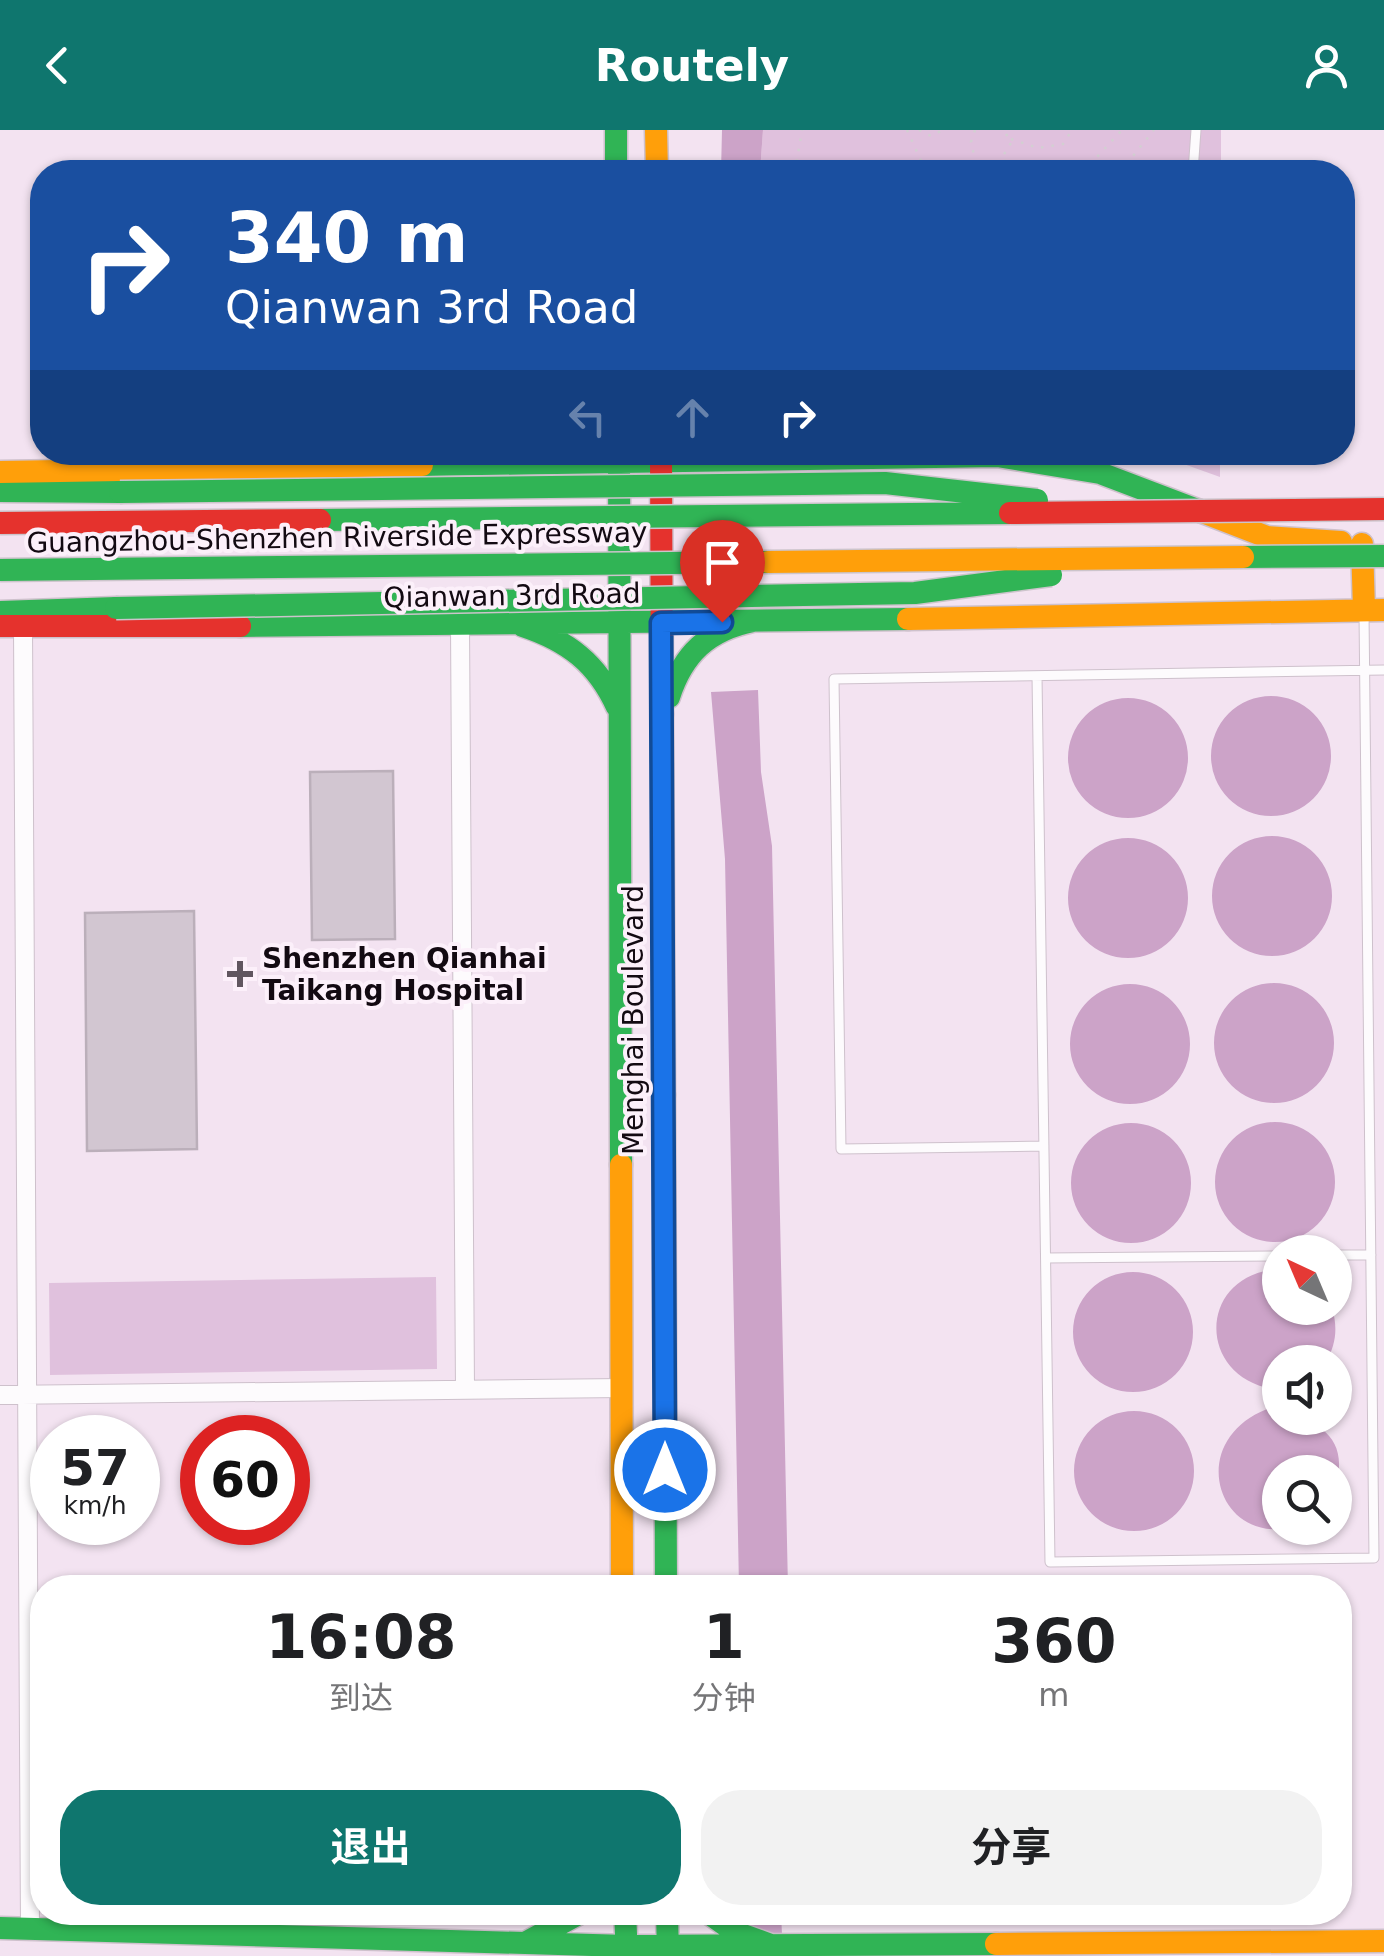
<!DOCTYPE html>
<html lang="zh">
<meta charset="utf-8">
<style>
:root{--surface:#fff;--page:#f2f2f2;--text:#202124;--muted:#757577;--accent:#0f766e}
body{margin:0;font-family:"DejaVu Sans","Noto Sans SC",sans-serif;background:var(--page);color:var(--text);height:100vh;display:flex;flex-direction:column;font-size:38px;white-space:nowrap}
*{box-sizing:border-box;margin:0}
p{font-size:32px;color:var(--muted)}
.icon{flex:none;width:55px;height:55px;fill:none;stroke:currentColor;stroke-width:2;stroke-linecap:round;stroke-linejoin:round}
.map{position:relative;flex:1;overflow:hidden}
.details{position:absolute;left:30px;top:1445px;width:1322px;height:350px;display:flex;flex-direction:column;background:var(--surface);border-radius:40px;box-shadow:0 2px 8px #0004}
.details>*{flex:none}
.guide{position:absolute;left:30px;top:30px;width:1325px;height:305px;border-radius:40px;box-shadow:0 2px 8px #0004;background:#1a4fa0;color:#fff;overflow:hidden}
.needle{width:65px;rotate:316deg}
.controls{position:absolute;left:1262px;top:1105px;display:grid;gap:20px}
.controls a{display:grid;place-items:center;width:90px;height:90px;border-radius:50%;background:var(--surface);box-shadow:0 2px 8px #0004;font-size:50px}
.speed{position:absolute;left:30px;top:1285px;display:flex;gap:20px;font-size:50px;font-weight:700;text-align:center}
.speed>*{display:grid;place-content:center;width:130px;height:130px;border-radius:50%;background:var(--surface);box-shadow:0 2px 8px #0004;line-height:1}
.speed small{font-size:25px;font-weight:400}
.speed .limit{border:15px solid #d22;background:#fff;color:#111}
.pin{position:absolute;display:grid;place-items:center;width:85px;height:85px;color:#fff;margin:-102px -42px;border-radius:50% 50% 50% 0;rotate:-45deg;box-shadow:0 0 10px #0007}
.pin .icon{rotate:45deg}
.me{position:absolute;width:110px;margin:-55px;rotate:0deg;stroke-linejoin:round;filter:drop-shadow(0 0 8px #0008)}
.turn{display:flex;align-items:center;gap:35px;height:210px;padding:0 30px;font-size:45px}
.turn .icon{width:130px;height:130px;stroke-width:2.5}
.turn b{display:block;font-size:70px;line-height:85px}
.lanes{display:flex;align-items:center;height:95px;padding:0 30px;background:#0003;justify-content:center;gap:50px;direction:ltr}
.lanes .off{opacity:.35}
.eta{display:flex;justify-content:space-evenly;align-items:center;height:170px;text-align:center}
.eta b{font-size:60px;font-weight:700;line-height:70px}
.cta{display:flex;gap:20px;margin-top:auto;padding:20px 30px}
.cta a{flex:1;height:115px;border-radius:40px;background:var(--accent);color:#fff;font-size:40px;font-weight:700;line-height:115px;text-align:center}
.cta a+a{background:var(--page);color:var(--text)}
header{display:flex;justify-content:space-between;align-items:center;height:130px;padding:0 30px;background:var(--accent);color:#fff;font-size:45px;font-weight:700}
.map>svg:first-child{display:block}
.green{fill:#e0c1dd}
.water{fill:#cca3c8}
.building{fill:#d2c6d1;stroke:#bbafba;stroke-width:2.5}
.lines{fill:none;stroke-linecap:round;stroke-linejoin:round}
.lane-casing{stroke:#cec1cc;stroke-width:11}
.street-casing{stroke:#cec1cc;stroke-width:20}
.fast-casing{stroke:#cec1cc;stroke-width:25}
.slow-casing{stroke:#cec1cc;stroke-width:25}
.jam-casing{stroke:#cec1cc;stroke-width:25}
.path{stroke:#d3cfd2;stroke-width:2.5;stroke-dasharray:2.5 8;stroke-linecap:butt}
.lane{stroke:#fdfbfd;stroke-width:9}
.street{stroke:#fdfbfd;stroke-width:18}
.fast{stroke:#30b455;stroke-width:22}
.slow{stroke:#ff9f0a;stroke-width:22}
.jam{stroke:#e5322d;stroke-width:22}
.fast-bridge-casing{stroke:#ccc4cb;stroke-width:25;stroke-linecap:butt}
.slow-bridge-casing{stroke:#ccc4cb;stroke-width:25;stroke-linecap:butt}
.jam-bridge-casing{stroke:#ccc4cb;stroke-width:25;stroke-linecap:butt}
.fast-bridge{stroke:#30b455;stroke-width:22}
.slow-bridge{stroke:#ff9f0a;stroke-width:22}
.jam-bridge{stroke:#e5322d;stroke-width:22}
.route-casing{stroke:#114b97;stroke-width:25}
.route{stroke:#1a73e8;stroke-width:18}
.poi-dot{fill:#615660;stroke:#fcf0fa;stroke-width:4}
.labels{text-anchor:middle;stroke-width:8;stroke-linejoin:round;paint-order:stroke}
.street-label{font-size:28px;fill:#130a12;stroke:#fcf0fa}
.poi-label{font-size:28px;font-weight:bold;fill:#130a12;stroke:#fcf0fa;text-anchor:start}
</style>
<header><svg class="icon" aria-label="back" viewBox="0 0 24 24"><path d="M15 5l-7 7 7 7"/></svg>Routely<svg class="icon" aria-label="person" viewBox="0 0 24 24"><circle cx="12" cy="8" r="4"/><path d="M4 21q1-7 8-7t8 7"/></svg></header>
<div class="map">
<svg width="1384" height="1826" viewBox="0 0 1384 1826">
<rect width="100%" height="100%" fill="#f3e3f1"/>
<!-- green -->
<path class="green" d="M763,0H1221V42H760Z
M1153,323H1220V347Z
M436,1147L437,1239L50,1245L49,1153Z"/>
<!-- water -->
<path class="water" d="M722,0H763L760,42H721Z
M758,560L761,642L772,716L788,1458L739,1457L725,729L711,562Z
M1211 626a60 60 0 1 1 120 0a60 60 0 1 1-120 0Z
M1068 628a60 60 0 1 1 120 0a60 60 0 1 1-120 0Z
M1212 766a60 60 0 1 1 120 0a60 60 0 1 1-120 0Z
M1068 768a60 60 0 1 1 120 0a60 60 0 1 1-120 0Z
M1214 913a60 60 0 1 1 120 0a60 60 0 1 1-120 0Z
M1070 914a60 60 0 1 1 120 0a60 60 0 1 1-120 0Z
M1215 1052a60 60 0 1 1 120 0a60 60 0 1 1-120 0Z
M1071 1053a60 60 0 1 1 120 0a60 60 0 1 1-120 0Z
M1280,1139V1178H1332C1338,1198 1336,1214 1326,1232H1280L1278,1260C1194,1249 1197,1143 1280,1139Z
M1073 1202a60 60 0 1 1 120 0a60 60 0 1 1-120 0Z
M1267,1279H1280V1288C1322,1288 1350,1312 1335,1357V1342H1280V1398H1289C1216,1412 1186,1311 1267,1279Z
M1074 1341a60 60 0 1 1 120 0a60 60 0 1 1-120 0Z
M728,1783H781L783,1826Z"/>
<!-- building -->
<path class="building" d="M393,641L395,809L312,810L310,642Z
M194,781L197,1019L87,1021L85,783Z"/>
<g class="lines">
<!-- lane casing -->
<g class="lane-casing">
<path id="lane" d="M1193,42L1196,0
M1037,546L1050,1432L1374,1428L1364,483
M1044,1016L841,1019L834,549L1384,540
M1335,1125H1371
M1046,1128L1280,1126"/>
</g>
<!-- street casing -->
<g class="street-casing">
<path id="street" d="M460,496L465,1260
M23,497L30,1799
M0,1265L622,1258"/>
</g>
<!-- fast casing -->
<g class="fast-casing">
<path id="fast" d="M616,0V42
M619,322L621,1035
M739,322L761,329
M514,332L556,322
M422,335L997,326L1100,343L1200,381
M0,361L120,362
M0,482L116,478
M240,496L908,489
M523,496C568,511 597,533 617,577
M669,567C683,524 708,500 753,491
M664,965L666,1458
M625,1782L627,1826
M667,1782L668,1826
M707,1782L735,1802L771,1815
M0,1798L627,1816L996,1814
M527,1812L582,1782"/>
</g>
<!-- slow casing -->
<g class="slow-casing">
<path id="slow" d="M656,0L657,42
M0,342L422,335
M1200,381L1267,407L1341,412
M1362,414L1364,480
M908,489L1384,480
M662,584L664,965
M621,1035L622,1458
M996,1814L1384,1811"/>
</g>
<!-- jam casing -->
<g class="jam-casing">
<path id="jam" d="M661,322L662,584
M0,496H240"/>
</g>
<!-- path -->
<path class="path" d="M907,0L926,42
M919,0L931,6L943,0
M975,0L971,12L978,42
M1011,9L1038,18L1063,14L1072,0
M1004,30L1016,42
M795,42L802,0
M993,42L1011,13L1004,0
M1083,42L1122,0
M1120,42L1154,0"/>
<!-- lane -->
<use href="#lane" class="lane"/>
<!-- street -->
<use href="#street" class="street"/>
<!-- fast -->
<use href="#fast" class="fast"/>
<!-- slow -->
<use href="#slow" class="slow"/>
<!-- jam -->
<use href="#jam" class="jam"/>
<!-- fast-bridge casing -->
<g class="fast-bridge-casing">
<path id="fast-bridge" d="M120,362L885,353L1037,370
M320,390L1010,383
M1243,427L1384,426
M0,440L768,432
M116,478L915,463L1051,445"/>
</g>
<!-- slow-bridge casing -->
<g class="slow-bridge-casing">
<path id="slow-bridge" d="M768,432L1243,427"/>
</g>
<!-- jam-bridge casing -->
<g class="jam-bridge-casing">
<path id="jam-bridge" d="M1010,383L1384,379
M0,393L320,390"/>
</g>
<!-- fast-bridge -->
<use href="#fast-bridge" class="fast-bridge"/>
<!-- slow-bridge -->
<use href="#slow-bridge" class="slow-bridge"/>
<!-- jam-bridge -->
<use href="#jam-bridge" class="jam-bridge"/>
</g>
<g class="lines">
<!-- route casing -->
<g class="route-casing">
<path id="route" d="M665,1340L661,493L722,492"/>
</g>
<!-- route -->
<use href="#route" class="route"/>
</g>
<!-- markers -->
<path class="poi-dot" d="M235 829h10v10h10v10h-10v10h-10v-10h-10v-10h10z"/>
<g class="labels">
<!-- street labels -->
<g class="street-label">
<text transform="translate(337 407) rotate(-1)" y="10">Guangzhou-Shenzhen Riverside Expressway</text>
<text transform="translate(512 465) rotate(-1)" y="10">Qianwan 3rd Road</text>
<text transform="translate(633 890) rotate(-90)" y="10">Menghai Boulevard</text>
</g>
<!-- poi labels -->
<g class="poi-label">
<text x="262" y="838">Shenzhen Qianhai<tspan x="262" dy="32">Taikang Hospital</tspan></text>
</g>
</g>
</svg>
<div class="controls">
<a><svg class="needle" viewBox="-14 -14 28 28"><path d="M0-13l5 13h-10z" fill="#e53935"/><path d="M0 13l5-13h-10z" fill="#757577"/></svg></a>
<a><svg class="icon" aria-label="sound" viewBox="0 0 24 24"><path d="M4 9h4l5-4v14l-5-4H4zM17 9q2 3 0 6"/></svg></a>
<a><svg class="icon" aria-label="search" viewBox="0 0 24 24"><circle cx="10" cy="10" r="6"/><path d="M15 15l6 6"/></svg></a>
</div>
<div class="speed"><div>57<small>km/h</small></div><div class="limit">60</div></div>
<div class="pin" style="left:722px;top:492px;background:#d93025"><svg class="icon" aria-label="arrive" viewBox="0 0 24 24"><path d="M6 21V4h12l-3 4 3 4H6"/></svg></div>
<svg class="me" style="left:665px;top:1340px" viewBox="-20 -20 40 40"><circle r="17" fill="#1a73e8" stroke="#fff" stroke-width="3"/><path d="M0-11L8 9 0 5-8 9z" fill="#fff"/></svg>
<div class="guide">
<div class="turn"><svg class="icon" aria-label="right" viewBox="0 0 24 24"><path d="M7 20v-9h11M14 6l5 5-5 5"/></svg><div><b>340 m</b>Qianwan 3rd Road</div></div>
<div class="lanes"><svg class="icon off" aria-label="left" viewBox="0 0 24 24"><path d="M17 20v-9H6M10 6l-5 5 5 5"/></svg><svg class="icon off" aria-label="ahead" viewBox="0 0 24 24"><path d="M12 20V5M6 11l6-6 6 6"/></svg><svg class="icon" aria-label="right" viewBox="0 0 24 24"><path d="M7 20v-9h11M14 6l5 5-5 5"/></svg></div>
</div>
<section class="details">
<div class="eta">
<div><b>16:08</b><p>到达</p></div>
<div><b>1</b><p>分钟</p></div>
<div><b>360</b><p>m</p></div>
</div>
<div class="cta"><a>退出</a><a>分享</a></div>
</section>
</div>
